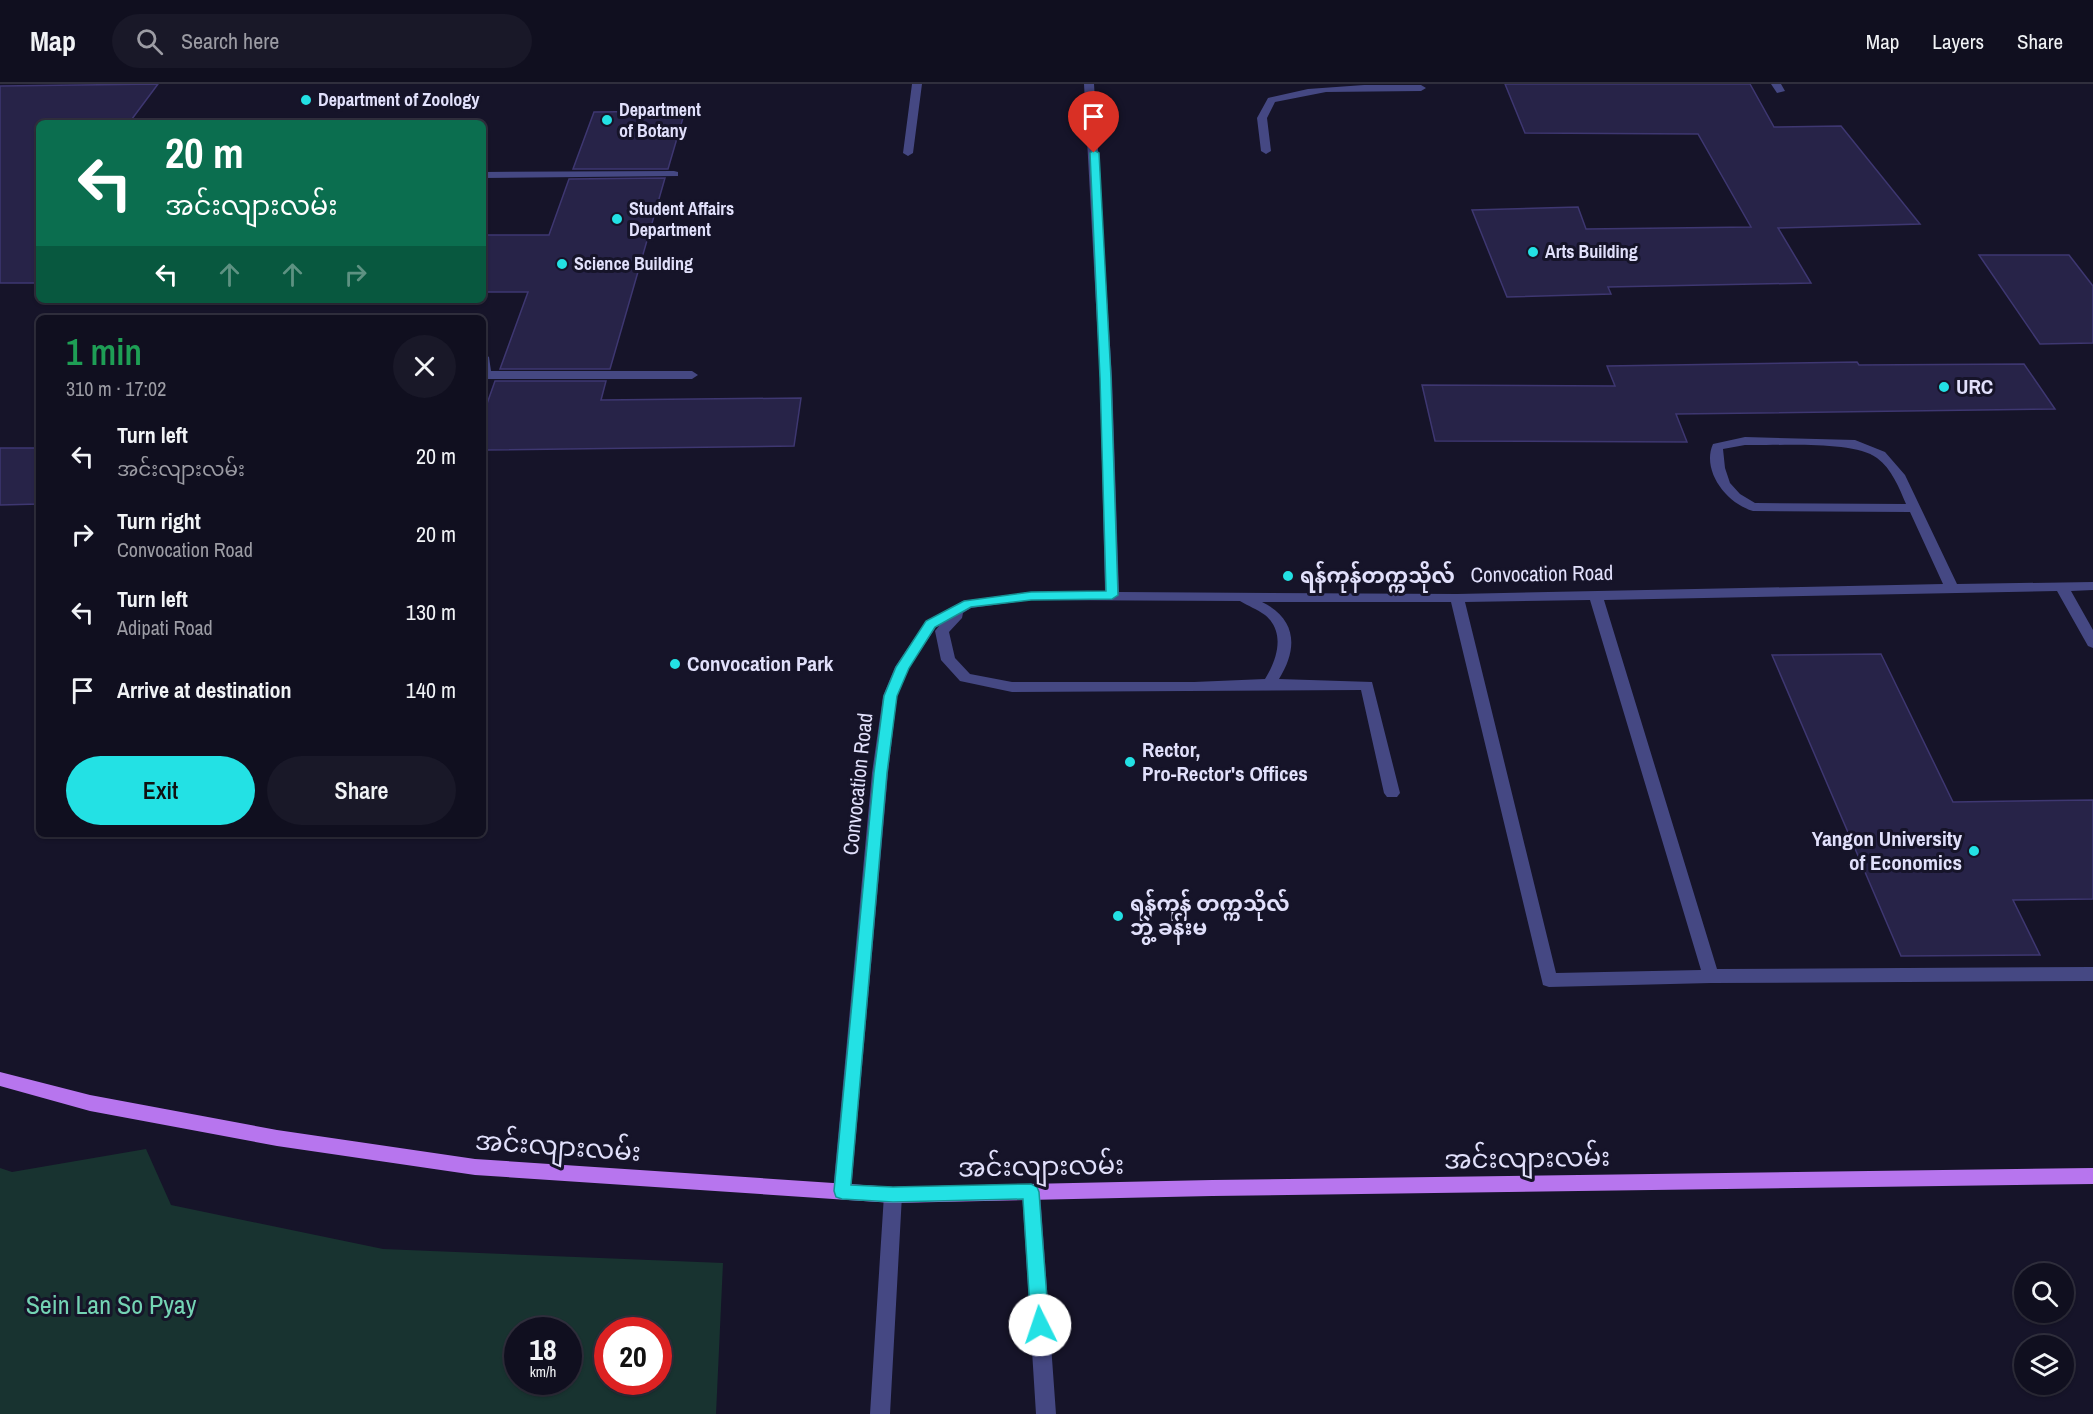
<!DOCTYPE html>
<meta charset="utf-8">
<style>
:root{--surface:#100f1f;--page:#191828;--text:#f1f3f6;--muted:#9c9ca4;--line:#302f3d;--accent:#23e1e4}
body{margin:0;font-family:"Archivo Narrow","Noto Sans Myanmar",sans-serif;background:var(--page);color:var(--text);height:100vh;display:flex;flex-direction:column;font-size:22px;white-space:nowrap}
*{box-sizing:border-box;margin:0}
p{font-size:20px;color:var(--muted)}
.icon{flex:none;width:33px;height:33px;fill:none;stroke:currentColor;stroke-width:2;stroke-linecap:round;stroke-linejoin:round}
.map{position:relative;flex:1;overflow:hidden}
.sheet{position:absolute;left:36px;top:231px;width:450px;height:522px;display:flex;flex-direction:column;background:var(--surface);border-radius:9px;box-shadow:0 2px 4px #0004,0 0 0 2px var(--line)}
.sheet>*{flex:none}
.top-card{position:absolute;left:36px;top:36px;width:450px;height:183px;border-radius:9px;box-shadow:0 2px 4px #0004,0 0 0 2px var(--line);background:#0b6e4f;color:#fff;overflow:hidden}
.fabs{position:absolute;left:2014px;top:1179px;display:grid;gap:12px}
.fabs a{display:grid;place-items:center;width:60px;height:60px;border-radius:50%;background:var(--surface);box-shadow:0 2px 4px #0004,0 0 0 2px var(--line);font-size:30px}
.speed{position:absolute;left:504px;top:1233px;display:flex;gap:12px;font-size:30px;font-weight:700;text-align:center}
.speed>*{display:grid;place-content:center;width:78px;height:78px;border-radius:50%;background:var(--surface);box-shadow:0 2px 4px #0004,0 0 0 2px var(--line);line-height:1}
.speed small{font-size:15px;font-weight:400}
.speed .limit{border:9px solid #d22;background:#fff;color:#111}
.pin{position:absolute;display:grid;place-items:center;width:51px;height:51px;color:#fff;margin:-62px -26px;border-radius:50% 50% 50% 0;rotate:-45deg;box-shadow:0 0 6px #0007}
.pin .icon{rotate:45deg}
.me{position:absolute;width:66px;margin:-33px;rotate:356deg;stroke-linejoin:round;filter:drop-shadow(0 0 4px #0008)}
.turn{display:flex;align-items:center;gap:21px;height:126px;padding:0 30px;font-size:27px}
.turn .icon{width:78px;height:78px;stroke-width:2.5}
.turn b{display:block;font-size:42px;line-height:51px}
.lanes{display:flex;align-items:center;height:57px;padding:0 30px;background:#0003;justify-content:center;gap:30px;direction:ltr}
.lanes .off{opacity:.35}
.round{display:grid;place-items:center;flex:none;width:63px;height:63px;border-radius:32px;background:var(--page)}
.summary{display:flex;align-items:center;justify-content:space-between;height:102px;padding:0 30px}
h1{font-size:36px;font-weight:600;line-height:45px;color:#1e9e55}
.primary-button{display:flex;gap:12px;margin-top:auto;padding:12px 30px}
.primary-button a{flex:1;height:69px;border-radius:36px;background:var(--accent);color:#111;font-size:24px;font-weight:600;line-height:69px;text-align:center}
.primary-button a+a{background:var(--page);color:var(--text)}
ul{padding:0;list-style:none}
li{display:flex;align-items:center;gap:18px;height:78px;padding:0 30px}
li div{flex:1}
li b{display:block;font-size:22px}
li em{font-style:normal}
header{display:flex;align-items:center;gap:36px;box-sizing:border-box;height:84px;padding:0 30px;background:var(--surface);border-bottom:2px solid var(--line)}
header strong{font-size:28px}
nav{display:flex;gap:33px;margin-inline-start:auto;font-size:21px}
.search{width:420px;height:54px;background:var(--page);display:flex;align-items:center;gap:15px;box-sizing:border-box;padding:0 21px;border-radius:33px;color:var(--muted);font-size:22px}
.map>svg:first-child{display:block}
.green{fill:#183330;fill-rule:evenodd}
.building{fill:#272348;stroke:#3e3771;stroke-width:1.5}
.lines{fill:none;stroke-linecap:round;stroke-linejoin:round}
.minor{fill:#454883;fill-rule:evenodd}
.major{fill:#b775ee;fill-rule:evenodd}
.route{fill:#23e1e4;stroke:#179294;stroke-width:1.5}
.poi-dot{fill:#23e1e4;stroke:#161429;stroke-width:2}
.labels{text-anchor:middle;stroke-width:6;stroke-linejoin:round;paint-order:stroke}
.far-poi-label{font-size:18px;font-weight:bold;fill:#e1e0fb;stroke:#161429;text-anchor:start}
.poi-label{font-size:21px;font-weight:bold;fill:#e1e0fb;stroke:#161429;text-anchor:start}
.street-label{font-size:21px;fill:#e1e0fb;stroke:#161429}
.near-street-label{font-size:26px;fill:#e1e0fb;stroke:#161429}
.near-park-label{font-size:26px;fill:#74d4b4;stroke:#161429}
</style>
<header>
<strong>Map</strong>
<div class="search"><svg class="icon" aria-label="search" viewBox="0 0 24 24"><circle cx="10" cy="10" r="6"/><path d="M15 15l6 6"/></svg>Search here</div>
<nav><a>Map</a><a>Layers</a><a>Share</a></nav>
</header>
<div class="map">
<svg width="2093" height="1330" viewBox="0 0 2093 1330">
<rect width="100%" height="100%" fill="#161429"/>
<!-- green -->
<path class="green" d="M146,1065L171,1121L383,1165L723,1179L716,1330H0V1084L12,1088ZM518,1246H568V1298H518ZM608,1246H658V1298H608Z"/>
<!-- building -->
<path class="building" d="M158,0L129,39H39V199H0V2Z
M1505,0H1750L1774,43L1841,42L1920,140L1778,144L1811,199L1608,203L1611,210L1507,213L1472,126L1578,123L1586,145L1751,143L1698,50L1525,49Z
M685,27L668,85H573L594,28Z
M665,94L610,285H500L528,208H483V151H549L569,95Z
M1979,171H2069L2093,202V259L2040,260Z
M1857,278L1859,281L2024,280L2055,325L1676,330L1687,358L1435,357L1422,301L1615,302L1607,282Z
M495,297H606L601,316L801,314L794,362L483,366V331Z
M0,364H39V420L0,421Z
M1881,570L1953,718L2093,716V815L2013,816L2040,871L1901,872L1772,571Z"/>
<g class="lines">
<!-- minor -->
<path class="minor" d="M912,0H922L913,69L908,72L903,69Z
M1084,0H1094L1112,294L1119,508L1457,510L1943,500L1910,428L1753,427C1727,420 1701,387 1713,360L1745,353L1855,356L1885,368L1905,391L1957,500L2093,498V506L2071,507L2093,546V564L2088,562L2057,507L1604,516L1717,885L2093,883V897L1711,899L1549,903L1543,901L1451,518H1262C1297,535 1298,565 1279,595L1372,598L1400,709L1397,713H1387L1384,709L1361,606L1012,608L960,597L941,576L935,547L939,542L936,543L909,584L897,612L888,689L851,1107L849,1113L842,1115L835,1113L833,1107L872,689L883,612L895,583L926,537L963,517L1031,508H1105L1100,294ZM1745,361C1776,362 1853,356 1877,374C1892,385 1899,404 1906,420L1755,419L1740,410L1730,399L1725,384L1723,365ZM1031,516L1240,517C1248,522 1257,525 1265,531C1286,548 1277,576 1265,595L1194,598H1012L970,590L955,574L949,548L962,534L963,529L971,524ZM1590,516L1701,886L1556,889L1465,518Z
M1771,0H1781L1785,7L1777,9Z
M1364,1H1421L1426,4L1421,7L1326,8L1275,18L1267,34L1271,67L1266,70L1261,67L1257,34L1268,14L1308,5Z
M674,87L678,88V92L483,94V88Z
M464,229L473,234H415L421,231Z
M483,269L489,273L491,287H692L698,291L692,295H483Z
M1031,1100L1038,1102L1040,1108L1056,1330H1036L1022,1108L1024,1102Z
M893,1103L900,1105L902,1111L890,1330H870L884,1111L886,1105Z"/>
<!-- major -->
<path class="major" d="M0,988L90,1011L277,1046L475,1075L893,1103L1212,1096L2093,1084V1100L1212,1112L893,1119L475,1091L277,1062L90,1027L0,1002Z"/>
</g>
<!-- route -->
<path class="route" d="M1094,66L1099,69L1111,294L1118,511L1112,515L1031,516L971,523L935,543L909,584L897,612L887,689L851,1101L893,1103L1031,1100L1037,1103L1039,1108L1049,1241L1046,1247L1040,1249L1033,1247L1031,1241L1023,1115L893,1118L842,1115L836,1113L834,1107L874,689L884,612L896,583L926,537L964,517L1031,508L1106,507L1100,294L1090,69Z"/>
<!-- markers -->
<g class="poi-dot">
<circle cx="306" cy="16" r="6"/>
<circle cx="607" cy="36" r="6"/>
<circle cx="617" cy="135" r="6"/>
<circle cx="1533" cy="168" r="6"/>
<circle cx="562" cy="180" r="6"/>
<circle cx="1944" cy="303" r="6"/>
<circle cx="1288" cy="492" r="6"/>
<circle cx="675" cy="580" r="6"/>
<circle cx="1130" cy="678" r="6"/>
<circle cx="1974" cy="767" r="6"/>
<circle cx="1118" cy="832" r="6"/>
</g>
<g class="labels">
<!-- far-poi labels -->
<g class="far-poi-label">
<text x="318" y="22">Department of Zoology</text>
<text x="619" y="32">Department<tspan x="619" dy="21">of Botany</tspan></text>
<text x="629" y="131">Student Affairs<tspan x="629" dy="21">Department</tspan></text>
<text x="1545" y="174">Arts Building</text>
<text x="574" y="186">Science Building</text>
</g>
<!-- poi labels -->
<g class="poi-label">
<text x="1956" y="310">URC</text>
<text x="1300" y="499">ရန်ကုန်တက္ကသိုလ်</text>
<text x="687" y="587">Convocation Park</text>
<text x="1142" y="673">Rector,<tspan x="1142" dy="24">Pro-Rector's Offices</tspan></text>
<text x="1962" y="762" text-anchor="end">Yangon University<tspan x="1962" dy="24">of Economics</tspan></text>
<text x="1130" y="827">ရန်ကုန် တက္ကသိုလ်<tspan x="1130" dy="24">ဘွဲ့ ခန်းမ</tspan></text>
</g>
<!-- street labels -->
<g class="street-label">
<text transform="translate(1542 490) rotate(-1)" y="7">Convocation Road</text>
<text transform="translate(858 700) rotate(-84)" y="7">Convocation Road</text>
</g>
<!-- near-street labels -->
<g class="near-street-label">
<text transform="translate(558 1062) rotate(4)" y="9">အင်းလျားလမ်း</text>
<text transform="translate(1527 1074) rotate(-1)" y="9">အင်းလျားလမ်း</text>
<text transform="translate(1041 1082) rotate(-1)" y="9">အင်းလျားလမ်း</text>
</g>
<!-- near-park labels -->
<g class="near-park-label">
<text x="111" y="1230">Sein Lan So Pyay</text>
</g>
</g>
</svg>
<div class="fabs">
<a><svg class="icon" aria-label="search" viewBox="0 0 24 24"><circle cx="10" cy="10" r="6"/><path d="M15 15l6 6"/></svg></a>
<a><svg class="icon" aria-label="layers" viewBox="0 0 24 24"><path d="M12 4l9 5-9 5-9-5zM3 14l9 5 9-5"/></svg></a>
</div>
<div class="speed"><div>18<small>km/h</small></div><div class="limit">20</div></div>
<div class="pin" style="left:1094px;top:69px;background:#d93025"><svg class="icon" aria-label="arrive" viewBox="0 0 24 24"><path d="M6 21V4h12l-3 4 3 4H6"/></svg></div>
<svg class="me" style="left:1040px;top:1241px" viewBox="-20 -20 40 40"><circle r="19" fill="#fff"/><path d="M0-13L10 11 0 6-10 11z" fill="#23e1e4"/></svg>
<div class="top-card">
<div class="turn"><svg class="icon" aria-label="left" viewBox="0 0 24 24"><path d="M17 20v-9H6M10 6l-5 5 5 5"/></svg><div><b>20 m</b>အင်းလျားလမ်း</div></div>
<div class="lanes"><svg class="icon" aria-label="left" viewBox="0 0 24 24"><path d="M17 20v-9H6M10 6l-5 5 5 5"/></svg><svg class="icon off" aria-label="ahead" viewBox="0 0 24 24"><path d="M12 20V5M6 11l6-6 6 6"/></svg><svg class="icon off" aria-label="ahead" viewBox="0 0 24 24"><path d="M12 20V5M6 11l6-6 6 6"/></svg><svg class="icon off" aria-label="right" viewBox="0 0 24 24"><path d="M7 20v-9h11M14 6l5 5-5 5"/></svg></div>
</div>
<section class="sheet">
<div class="summary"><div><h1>1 min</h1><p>310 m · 17:02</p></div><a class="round"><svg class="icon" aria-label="close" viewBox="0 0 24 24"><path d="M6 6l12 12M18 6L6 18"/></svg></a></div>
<ul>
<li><svg class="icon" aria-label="left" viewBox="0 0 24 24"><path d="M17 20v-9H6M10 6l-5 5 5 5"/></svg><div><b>Turn left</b><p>အင်းလျားလမ်း</p></div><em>20 m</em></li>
<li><svg class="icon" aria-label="right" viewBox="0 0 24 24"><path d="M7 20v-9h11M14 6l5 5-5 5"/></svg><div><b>Turn right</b><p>Convocation Road</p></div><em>20 m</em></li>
<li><svg class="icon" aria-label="left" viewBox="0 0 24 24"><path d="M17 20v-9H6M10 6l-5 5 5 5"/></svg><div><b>Turn left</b><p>Adipati Road</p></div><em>130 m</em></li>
<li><svg class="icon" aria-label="arrive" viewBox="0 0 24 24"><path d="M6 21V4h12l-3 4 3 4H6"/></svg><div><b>Arrive at destination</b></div><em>140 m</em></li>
</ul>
<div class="primary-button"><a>Exit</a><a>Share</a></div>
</section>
</div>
